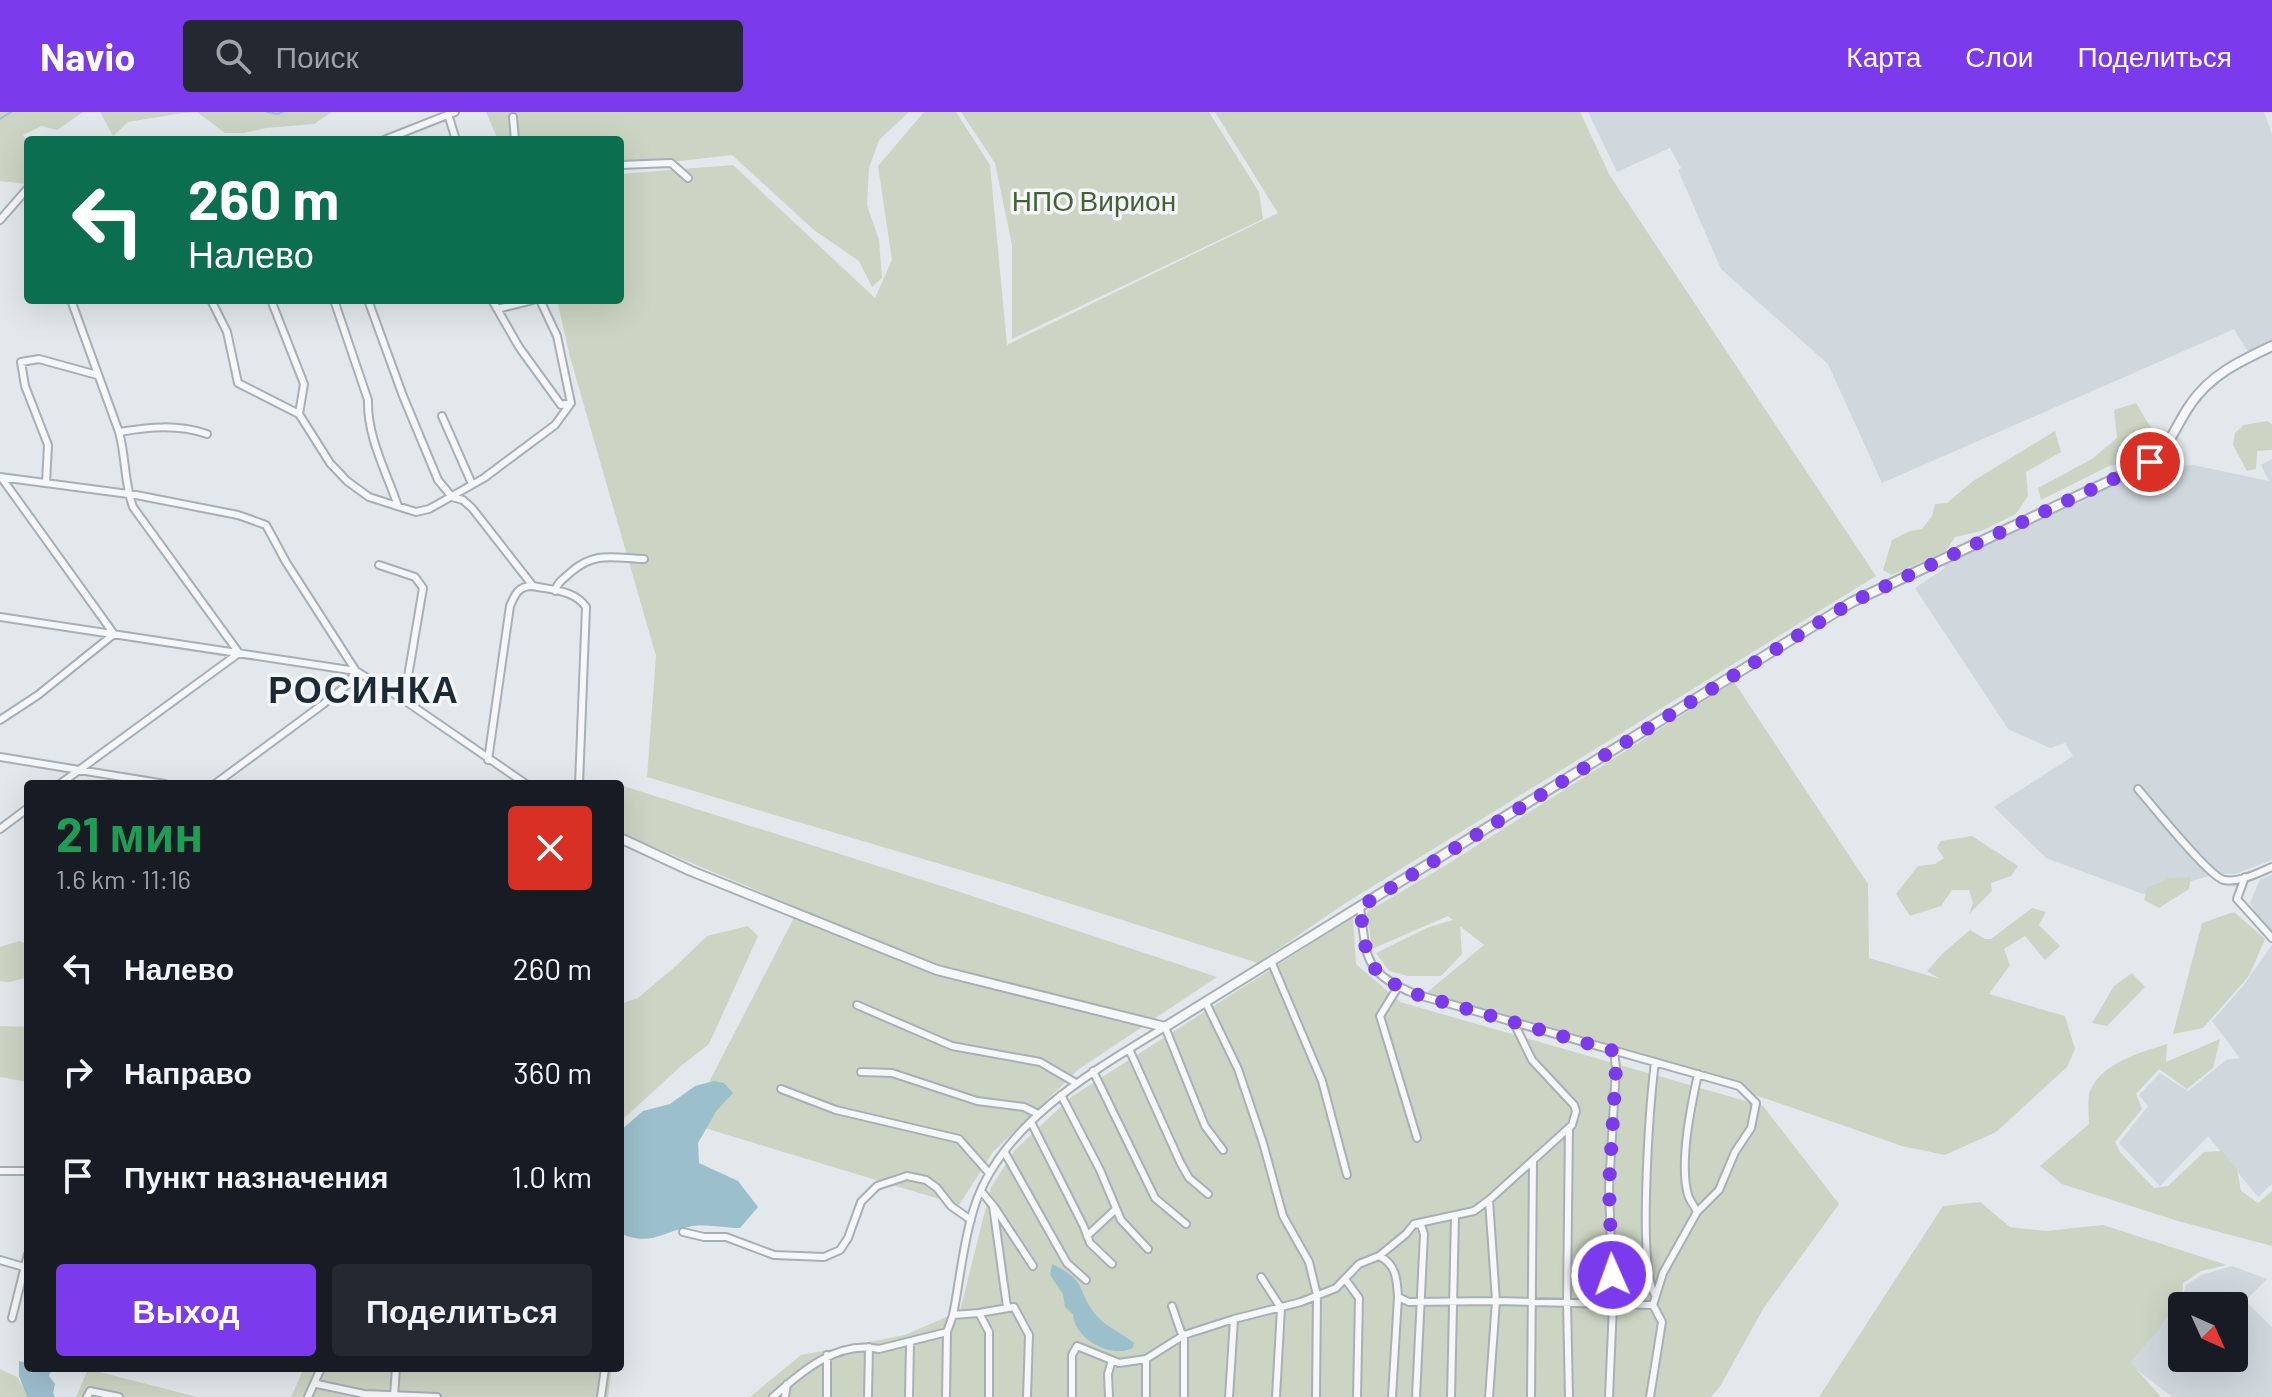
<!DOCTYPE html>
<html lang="ru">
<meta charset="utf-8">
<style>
:root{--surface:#171b24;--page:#242831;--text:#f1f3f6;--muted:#9ea1a6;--accent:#7c3aed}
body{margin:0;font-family:Barlow,sans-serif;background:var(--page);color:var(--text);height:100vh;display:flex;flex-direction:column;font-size:30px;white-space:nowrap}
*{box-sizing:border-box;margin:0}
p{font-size:26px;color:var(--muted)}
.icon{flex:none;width:44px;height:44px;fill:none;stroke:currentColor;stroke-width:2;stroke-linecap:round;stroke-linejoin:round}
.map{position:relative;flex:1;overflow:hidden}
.panel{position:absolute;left:24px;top:668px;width:600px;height:592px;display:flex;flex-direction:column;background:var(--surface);border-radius:8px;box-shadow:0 8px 32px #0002}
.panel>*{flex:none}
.guide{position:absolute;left:24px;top:24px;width:600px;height:168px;border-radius:8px;box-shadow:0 8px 32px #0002;background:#0b6e4f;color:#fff;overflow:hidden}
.needle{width:52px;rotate:135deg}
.fabs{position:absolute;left:2168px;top:1180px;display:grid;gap:16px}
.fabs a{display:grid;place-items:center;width:80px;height:80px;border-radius:8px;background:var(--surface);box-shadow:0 8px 32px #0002;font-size:40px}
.pin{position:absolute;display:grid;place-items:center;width:68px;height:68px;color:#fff;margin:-34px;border:4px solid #fff;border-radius:50%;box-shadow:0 2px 8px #0007}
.me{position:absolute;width:88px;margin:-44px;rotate:358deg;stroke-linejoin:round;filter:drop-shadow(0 0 6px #0008)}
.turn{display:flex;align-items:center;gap:28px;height:168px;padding:0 32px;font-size:36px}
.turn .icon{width:104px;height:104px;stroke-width:2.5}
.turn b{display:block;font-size:56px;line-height:68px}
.round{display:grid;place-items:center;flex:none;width:84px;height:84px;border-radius:8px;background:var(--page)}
.overview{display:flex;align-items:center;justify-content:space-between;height:136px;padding:0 32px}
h1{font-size:48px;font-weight:700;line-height:60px;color:#1e9e55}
.cta{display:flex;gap:16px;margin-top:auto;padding:16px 32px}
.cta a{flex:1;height:92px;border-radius:8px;background:var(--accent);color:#fff;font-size:32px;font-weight:700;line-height:92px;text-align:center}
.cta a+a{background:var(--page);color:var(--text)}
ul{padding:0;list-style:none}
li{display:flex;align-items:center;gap:24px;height:104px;padding:0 32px}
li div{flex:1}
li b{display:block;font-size:30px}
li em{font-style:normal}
header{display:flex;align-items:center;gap:48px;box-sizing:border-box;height:112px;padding:0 40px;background:var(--accent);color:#fff}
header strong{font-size:38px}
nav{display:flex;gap:44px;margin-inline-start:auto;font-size:28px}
.search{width:560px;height:72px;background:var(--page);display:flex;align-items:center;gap:20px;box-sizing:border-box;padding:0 28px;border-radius:8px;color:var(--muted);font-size:30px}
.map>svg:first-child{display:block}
.built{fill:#d0d8dd;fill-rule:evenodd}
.green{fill:#ccd5c3}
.water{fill:#9cbfcc}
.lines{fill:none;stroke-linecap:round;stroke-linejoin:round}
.stream{stroke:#9cbfcc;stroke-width:2}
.minor-casing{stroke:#a7b0b6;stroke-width:10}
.tertiary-casing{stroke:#a7b0b6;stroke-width:12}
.minor{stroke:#f5f7f9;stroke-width:6}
.tertiary{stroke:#f5f7f9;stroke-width:8}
.route{stroke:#7c3aed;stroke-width:14;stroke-dasharray:0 25.2}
.labels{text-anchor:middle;stroke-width:7;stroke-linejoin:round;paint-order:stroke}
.park-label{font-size:28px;fill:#486036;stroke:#f2f6f8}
.district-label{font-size:36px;font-weight:bold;letter-spacing:2px;fill:#1c2a35;stroke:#f2f6f8}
</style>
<header>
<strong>Navio</strong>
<div class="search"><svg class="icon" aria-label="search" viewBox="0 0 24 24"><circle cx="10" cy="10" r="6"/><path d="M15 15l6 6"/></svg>Поиск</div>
<nav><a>Карта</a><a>Слои</a><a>Поделиться</a></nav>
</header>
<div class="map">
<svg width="2272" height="1285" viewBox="0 0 2272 1285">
<rect width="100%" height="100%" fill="#e2e8eb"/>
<!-- built -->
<path class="built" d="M1588,0H2264L2272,22V228L2248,240L2234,217L1882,371L1828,252L1721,157L1678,58L1681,56L1670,36L1617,60Z
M2272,347V748L2235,762H2217L2143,782L2046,746L1994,695L2073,644L2065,631L2050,636L2008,617L1915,476L1945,456L1943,452L2075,389L2077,392L2136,361L2140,368L2160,356L2193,353L2269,369L2261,353Z
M2272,763V831L2250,791L2260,767Z
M2272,833V1072L2258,1085L2208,1024L2160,1074L2119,1031L2148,994L2139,983L2160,961L2188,979L2226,948L2240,946L2212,909L2243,874Z
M2232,1154L2267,1167L2245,1189L2272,1215V1285H2172L2127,1250L2182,1185L2186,1173L2201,1163ZM2182,1194H2234V1246H2182Z"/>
<!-- green -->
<path class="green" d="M0,0H83L57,18L42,14L23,23L28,30V72L0,69Z
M100,0H332L314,12L266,16L243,21H225L197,0L183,1L128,10L113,24Z
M486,0H909L879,28L869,56L867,93L879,128L882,166L872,175L859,149L814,118L732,43L620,56V28H498Z
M924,0H956L990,53L1007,233L1278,101L1215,0H1580L1610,64L1876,464L1344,792L1258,851L1021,776L647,665L656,544L570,245L557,188H620V62L733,53L875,186L892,148L878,54Z
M961,0H1209L1259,80L1263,107L1012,227V133L995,51Z
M2136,291L2162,334L2133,349L2109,354L2041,388L2038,376L2092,347L2117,326L2114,298Z
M2267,309L2272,312V338L2257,339L2256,357L2247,359L2233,333L2235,321L2244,313Z
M2055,319L2061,340L2026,360L2028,384L2016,402L1981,419L1955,425L1946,439L1892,463L1883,458L1892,428L1910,419L1922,417L1932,404L1935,392L1947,391L1973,369Z
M1734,570L1868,772L1869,846L1940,867L1927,859L1943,841L1970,818L1985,827H1991L2032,796L2046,800L2039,813L2060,834L2045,848L2025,824L2004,837L2010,853L1989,882L2065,904L2075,937L2067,955L1996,1020L1945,1043L1902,1034L1767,987L1425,882L1484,833L1460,814L1462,842L1441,864H1408L1389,859L1376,841L1429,815L1453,808L1448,804L1372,837L1367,800L1451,750Z
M620,673L951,777L1217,865L1079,957L993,1040L959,1093L688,1011L799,796L620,721Z
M1972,724L2018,754L2011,764L1991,771L1992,779L1969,802L1973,791L1969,778H1952L1941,794L1910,804L1896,782L1918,754L1935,752L1944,746L1937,736L1941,729Z
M2191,765L2189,777L2159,796L2144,788L2147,776L2169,766Z
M2234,800L2265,827L2249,864L2203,916L2173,922L2202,811Z
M1353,805L1356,852L1400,890L1763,994L1839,1092L1763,1197L1721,1273L1711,1285H750L801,1243L905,1223L960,1199L991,1075L1015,1038L1071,985Z
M748,814L758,824L709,932L681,954L620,1010V892L638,886L677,853L707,824Z
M19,829L28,833V865L9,870L0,869V835Z
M2132,861L2145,875L2107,914L2092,911L2114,874Z
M0,914L28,915V970L0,965Z
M2220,927L2213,956L2187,977L2159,957L2136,982L2142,997L2115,1030L2120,1040L2154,1076L2168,1074L2204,1040L2222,1039L2237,1057L2241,1079L2258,1091L2272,1079V1134L2178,1109L2062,1072L2040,1054L2089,1012C2089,1002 2087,988 2090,979C2101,951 2142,940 2167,932L2166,950Z
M1980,1090L2010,1115L2046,1119L2103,1113L2227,1153L2201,1159L2183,1171L2182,1183L2156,1221L2130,1250L2161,1285H1819L1943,1094Z
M304,1256H612L608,1285H291Z
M0,1257L17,1265L29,1285H0Z
M88,1257L197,1285H76Z"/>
<!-- water -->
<path class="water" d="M714,969L724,971L733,981L717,998L698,1031L699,1051L738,1069L758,1095L740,1116C724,1116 704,1111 688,1115C663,1120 649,1135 620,1121V1019L643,999L670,992L695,974Z
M1052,1152C1090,1170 1075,1179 1097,1204C1108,1216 1122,1221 1134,1231L1133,1236C1111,1247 1074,1227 1073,1202L1065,1195L1063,1182L1050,1163Z
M19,1249L28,1251V1256H52L49,1264L55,1272L53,1281L55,1285H27L19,1264Z"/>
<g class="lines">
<!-- stream -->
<path class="stream" d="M267,0L277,2L283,0
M0,7L11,0"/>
<!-- minor casing -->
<g class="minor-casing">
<path id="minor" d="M448,2L456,28
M513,5L515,28
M384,28L455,0
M620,53L671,51L688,66
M0,108L28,76
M211,188L227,220L238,271L299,302L330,351L347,369L369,385L416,400L429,397L484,366L555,313L571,291L557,224L540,188
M271,188L304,272L299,302
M334,188L368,288C367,325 386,359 398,394
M368,188L403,284L438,368L452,385L463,388L472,396L533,474C551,478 575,478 586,495L579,672
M492,188L519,235L561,293L571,291
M497,197L533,188
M442,304L472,372
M119,320C149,315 177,312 207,322
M0,365L136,383L238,403L266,413L286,450L356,559
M46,371L48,333L25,274L21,250L39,247L97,263
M379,453L415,465L423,476L404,588
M555,479C558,469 564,467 571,460C595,439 614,446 644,447
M0,505L356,559L404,588L526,672
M0,608L38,583L114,522L1,365
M0,645L165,672
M488,648L510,494C515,482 519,474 532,474
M60,672L239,541L133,395C124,371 126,345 119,320L71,188
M215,672L322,593L347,573L356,559
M2138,677C2152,693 2209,765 2224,768C2239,771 2258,761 2272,755
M0,717L28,696
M2245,765L2237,787L2272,826
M1360,795C1367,847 1363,860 1415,882L1739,974L1756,991L1751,1016L1735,1040L1719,1078L1697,1100L1663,1161L1653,1193L1662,1210L1650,1285
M1271,849L1322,969L1347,1063
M1398,875L1380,904L1417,1026
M1206,891L1238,957L1263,1031L1283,1104L1309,1150L1317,1183L1316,1285
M857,893L952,934L1040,950L1076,971
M1129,937L1180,1050L1189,1066L1208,1082
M1655,950C1650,990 1637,1155 1655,1183
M1093,959L1155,1086L1186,1112
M861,960L892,961L977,989L1024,995L1038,1002
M781,977L836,998L959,1027L989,1061
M1061,983L1100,1058L1121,1108L1148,1137
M1031,1010L1083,1113L1090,1131L1112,1152
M1569,1016L1567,1190L1569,1285
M1005,1041L1067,1151L1086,1168
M0,1059H28
M981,1079L995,1096L1033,1154
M993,1094L1007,1195
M1697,1100C1695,1095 1690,1089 1688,1083C1679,1051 1691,994 1698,962
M1414,1112L1474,1099L1489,1088L1572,1013L1576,999L1574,993L1532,948L1514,911
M683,1120L704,1125H726L774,1143L824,1145L840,1138L848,1126L861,1090L877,1074L907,1064L926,1068L937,1076L951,1094L971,1108
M1087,1124L1116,1097
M1379,1144L1406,1122L1414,1112L1421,1113L1424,1122L1416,1285
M0,1148L24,1155
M1261,1165L1281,1196L1276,1285
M1345,1167L1359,1186L1357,1285
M1172,1194L1181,1220L1184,1223V1285
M979,1201L1014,1195L1029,1223L1027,1285
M953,1203L979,1201L989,1220V1285
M12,1206L28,1142
M1146,1247V1285
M316,1269L317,1272L364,1282L437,1285
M394,1284L396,1256
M87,1285L90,1279L119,1285
M308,1285L321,1256
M601,1285L605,1256
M773,1285C802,1259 838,1228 879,1237L947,1220L953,1203C960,1168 963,1130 974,1096C1001,1011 1093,959 1165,915L1205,1014L1223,1038
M785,1285L787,1272
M827,1285V1243
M868,1285L869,1235
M909,1285L910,1230
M946,1285L947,1220
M1072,1285V1243L1077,1234L1119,1251L1146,1247L1184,1223L1234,1207L1301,1190L1336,1176L1359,1152L1379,1144C1396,1152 1397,1167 1398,1185L1409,1190L1496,1189L1653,1193
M1109,1285L1108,1262L1112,1248
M1229,1285L1234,1207
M1392,1285L1398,1185
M1451,1285L1455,1104
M1489,1285L1496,1189L1489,1088
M1531,1285L1533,1049
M1609,1285L1613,1193L1609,1075L1616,956L1614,939"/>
</g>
<!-- tertiary casing -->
<g class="tertiary-casing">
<path id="tertiary" d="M620,726L691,759L937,858L1165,915L1852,490L2150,350C2170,335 2176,313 2190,293C2210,263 2240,249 2272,234"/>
</g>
<!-- minor -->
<use href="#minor" class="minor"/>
<!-- tertiary -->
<use href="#tertiary" class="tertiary"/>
</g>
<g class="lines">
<!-- route -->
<path class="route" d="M1612,1163L1609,1075L1616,956L1614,939L1415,882C1363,860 1367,847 1360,795L1852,490L2150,350"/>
</g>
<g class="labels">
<!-- park labels -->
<g class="park-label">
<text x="1094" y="99">НПО Вирион</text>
</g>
<!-- district labels -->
<g class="district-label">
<text x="364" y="591">РОСИНКА</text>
</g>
</g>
</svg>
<div class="fabs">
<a><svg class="needle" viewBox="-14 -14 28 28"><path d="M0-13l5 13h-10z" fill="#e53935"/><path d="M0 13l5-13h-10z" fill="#9ea1a6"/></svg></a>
</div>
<div class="pin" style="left:2150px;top:350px;background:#d93025"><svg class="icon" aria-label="arrive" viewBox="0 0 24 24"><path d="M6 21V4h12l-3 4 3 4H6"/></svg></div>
<svg class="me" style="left:1612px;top:1163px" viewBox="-20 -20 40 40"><circle r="17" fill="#7c3aed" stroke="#fff" stroke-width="3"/><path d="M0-11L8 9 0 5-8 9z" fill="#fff"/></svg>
<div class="guide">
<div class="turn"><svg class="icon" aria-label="left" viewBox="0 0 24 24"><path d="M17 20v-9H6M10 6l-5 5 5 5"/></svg><div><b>260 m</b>Налево</div></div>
</div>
<section class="panel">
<div class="overview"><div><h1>21 мин</h1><p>1.6 km · 11:16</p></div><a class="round" style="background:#d93025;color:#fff"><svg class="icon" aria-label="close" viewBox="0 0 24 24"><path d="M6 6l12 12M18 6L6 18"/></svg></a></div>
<ul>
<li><svg class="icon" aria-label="left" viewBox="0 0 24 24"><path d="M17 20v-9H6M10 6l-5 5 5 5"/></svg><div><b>Налево</b></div><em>260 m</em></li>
<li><svg class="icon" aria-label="right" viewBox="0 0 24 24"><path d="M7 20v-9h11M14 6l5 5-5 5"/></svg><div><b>Направо</b></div><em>360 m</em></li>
<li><svg class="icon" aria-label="arrive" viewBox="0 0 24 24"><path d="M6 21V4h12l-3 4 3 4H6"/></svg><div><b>Пункт назначения</b></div><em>1.0 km</em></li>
</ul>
<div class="cta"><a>Выход</a><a>Поделиться</a></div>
</section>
</div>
